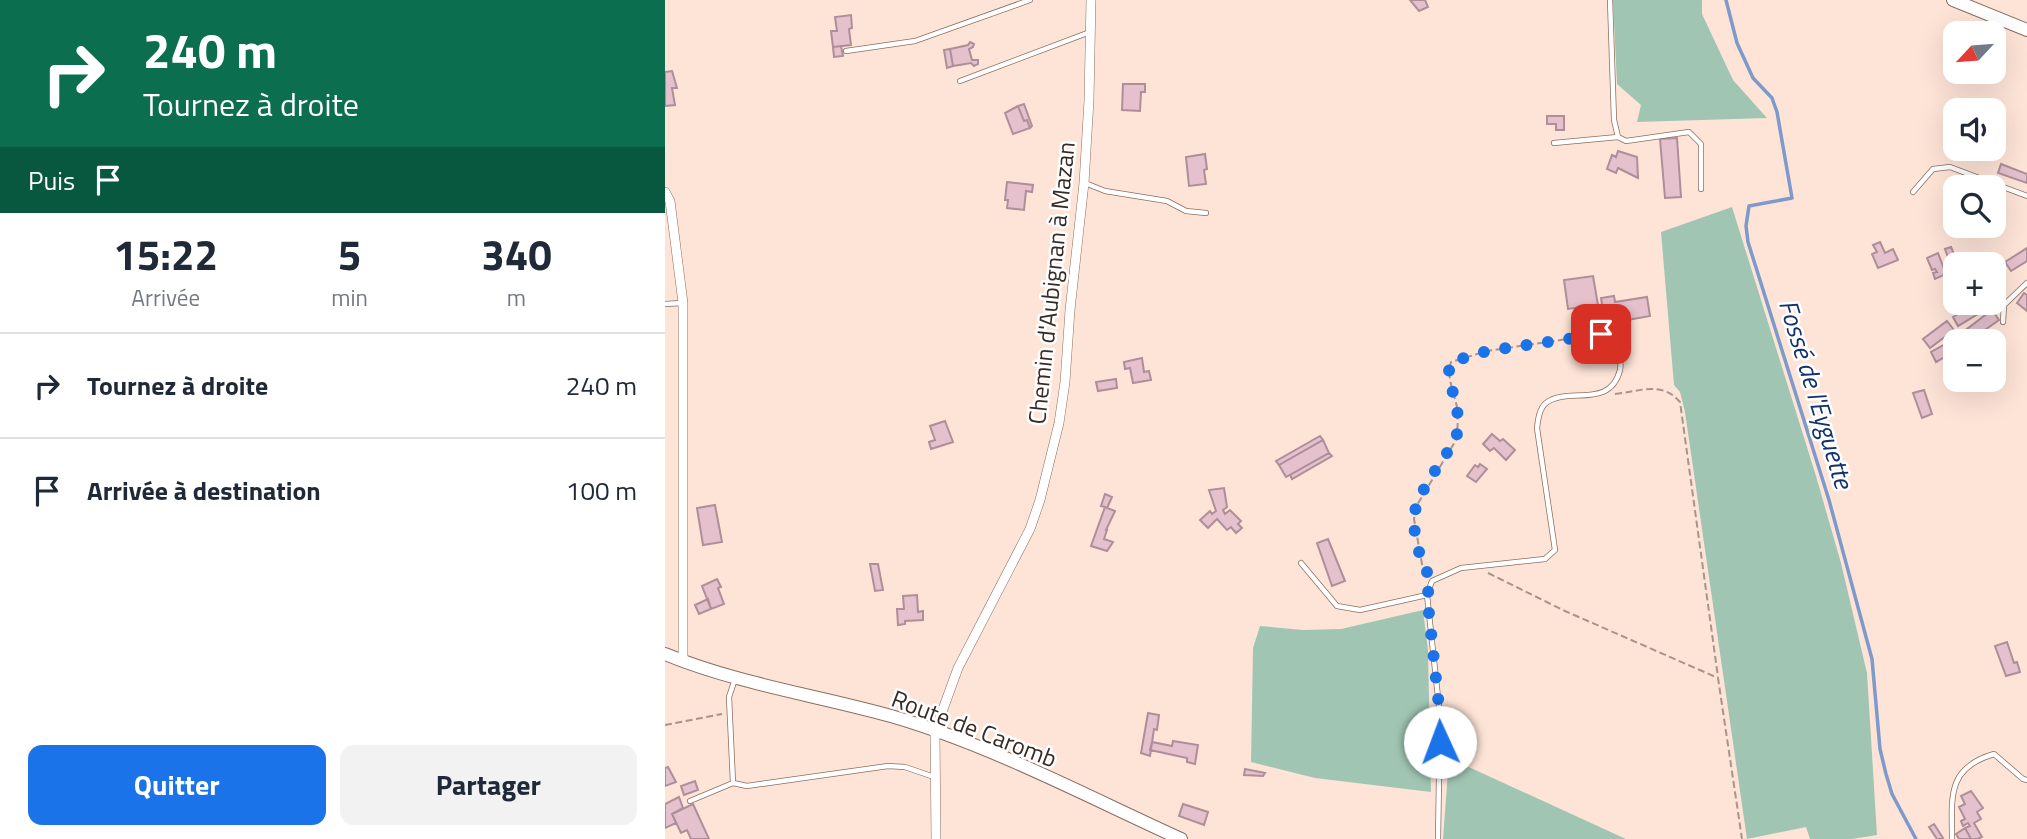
<!DOCTYPE html>
<html lang="fr">
<meta charset="utf-8">
<style>
:root{--surface:#fff;--page:#f2f2f3;--text:#1f2937;--muted:#747a83;--line:#e0e1e3;--accent:#1a73e8}
body{margin:0;font-family:"Titillium Web",sans-serif;background:var(--page);color:var(--text);height:100vh;display:flex;flex-direction:column;font-size:26px;white-space:nowrap}
*{box-sizing:border-box;margin:0}
p{font-size:23px;color:var(--muted)}
.icon{flex:none;width:38px;height:38px;fill:none;stroke:currentColor;stroke-width:2;stroke-linecap:round;stroke-linejoin:round}
.map{position:relative;flex:1;overflow:hidden}
.side{display:flex;flex-direction:column;background:var(--surface);width:665px}
.side>*{flex:none}
.hud{background:#0b6e4f;color:#fff;overflow:hidden}
.needle{width:46px;rotate:244deg}
.tools{position:absolute;left:1278px;top:21px;display:grid;gap:14px}
.tools a{display:grid;place-items:center;width:63px;height:63px;border-radius:14px;background:var(--surface);box-shadow:0 7px 28px #0002;font-size:35px}
.pin{position:absolute;display:grid;place-items:center;width:60px;height:60px;color:#fff;margin:-30px;border-radius:14px;box-shadow:0 4px 10px #0006}
.me{position:absolute;width:77px;margin:-38px;rotate:358deg;stroke-linejoin:round;filter:drop-shadow(0 0 5px #0008)}
.turn{display:flex;align-items:center;gap:24px;height:147px;padding:0 28px;font-size:32px}
.turn .icon{width:91px;height:91px;stroke-width:2.5}
.turn b{display:block;font-size:49px;line-height:60px}
.then{display:flex;align-items:center;height:66px;padding:0 28px;background:#0003;gap:14px;font-size:26px}
.eta{display:flex;justify-content:space-evenly;align-items:center;height:119px;text-align:center}
.eta b{font-size:42px;font-weight:700;line-height:49px}
.action{display:flex;gap:14px;margin-top:auto;padding:14px 28px}
.action a{flex:1;height:80px;border-radius:14px;background:var(--accent);color:#fff;font-size:28px;font-weight:700;line-height:80px;text-align:center}
.action a+a{background:var(--page);color:var(--text)}
ul{padding:0;list-style:none}
li{display:flex;align-items:center;gap:21px;height:105px;padding:0 28px;border-top:2px solid var(--line)}
li div{flex:1}
li b{display:block;font-size:26px}
li em{font-style:normal}
main{display:flex;flex:1;min-height:0}
.map>svg:first-child{display:block}
.green{fill:#a0c6b3}
.lines{fill:none;stroke-linecap:round;stroke-linejoin:round}
.stream{stroke:#7d9acb;stroke-width:3.5}
.building{fill:#e4c1cd;stroke:#ae8e99;stroke-width:2}
.lane-casing{stroke:#8b6e60;stroke-width:6}
.street-casing{stroke:#8b6e60;stroke-width:10}
.secondary-casing{stroke:#8b6e60;stroke-width:14}
.path{stroke:#a8948a;stroke-width:2;stroke-dasharray:7 3.5;stroke-linecap:butt}
.lane{stroke:#fff;stroke-width:4.5}
.street{stroke:#fff;stroke-width:9}
.secondary{stroke:#fff;stroke-width:12}
.route{stroke:#1a73e8;stroke-width:12;stroke-dasharray:0 21.6}
.labels{text-anchor:middle;stroke-width:5;stroke-linejoin:round;paint-order:stroke}
.street-label{font-size:24px;fill:#372b25;stroke:#fff}
.water-label{font-size:26px;font-style:italic;fill:#11326d;stroke:#fff}
</style>
<main>
<section class="side">
<div class="hud">
<div class="turn"><svg class="icon" aria-label="right" viewBox="0 0 24 24"><path d="M7 20v-9h11M14 6l5 5-5 5"/></svg><div><b>240 m</b>Tournez à droite</div></div>
<div class="then">Puis<svg class="icon" aria-label="arrive" viewBox="0 0 24 24"><path d="M6 21V4h12l-3 4 3 4H6"/></svg></div>
</div>
<div class="eta">
<div><b>15:22</b><p>Arrivée</p></div>
<div><b>5</b><p>min</p></div>
<div><b>340</b><p>m</p></div>
</div>
<ul>
<li><svg class="icon" aria-label="right" viewBox="0 0 24 24"><path d="M7 20v-9h11M14 6l5 5-5 5"/></svg><div><b>Tournez à droite</b></div><em>240 m</em></li>
<li><svg class="icon" aria-label="arrive" viewBox="0 0 24 24"><path d="M6 21V4h12l-3 4 3 4H6"/></svg><div><b>Arrivée à destination</b></div><em>100 m</em></li>
</ul>
<div class="action"><a>Quitter</a><a>Partager</a></div>
</section>
<div class="map">
<svg width="1362" height="839" viewBox="0 0 1362 839">
<rect width="100%" height="100%" fill="#fee4d7"/>
<!-- green -->
<path class="green" d="M948,0H1037V14L1068,80L1102,118L972,122L976,105L952,84Z
M1067,207L1151,476L1176,563L1202,673L1212,835L1187,839H1145L1141,827L1082,839L1020,412L1015,392L1009,385L996,232Z
M758,610L763,650L766,792L650,778L586,762L588,648L595,626L638,630L676,629Z
M784,758L961,839H778Z"/>
<g class="lines">
<!-- stream -->
<path class="stream" d="M1061,0L1072,43L1088,78L1107,98L1112,112L1127,198L1084,206L1081,226L1083,242L1164,500L1207,659L1215,749L1221,774L1227,794L1251,839"/>
</g>
<!-- building -->
<path class="building" d="M745,0H760L763,7L754,11Z
M186,15L187,28L184,29L186,45L168,47L166,31H172L170,17Z
M305,42L309,44L308,47L304,49L307,60H313V64L309,66L306,63L288,66L285,49L303,45Z
M176,46L178,56L169,57L168,47Z
M285,49L288,66L282,68L279,50Z
M7,71L12,88H7L10,105L0,106V72Z
M458,84H480V92H476L475,111L457,110Z
M359,104L367,126L365,128L362,120L359,121L353,106Z
M353,106L359,121L362,120L365,128L348,134L340,113Z
M882,116H899V130H891V124H882Z
M1012,138L1016,197L1000,198L995,139Z
M953,151L972,157L973,178L953,168L951,173L942,169L947,155L951,157Z
M540,154L542,169L539,170L541,184L524,186L521,157Z
M1336,164L1362,174V183L1333,173Z
M342,182L368,185L367,192L361,191L359,210L342,208L343,200H340Z
M1215,242L1220,253L1228,249L1233,260L1213,268L1207,254L1212,252L1208,245Z
M1286,247L1292,261L1285,263L1280,249Z
M1362,248V261L1346,271L1340,262Z
M1273,253L1281,274L1270,279L1268,273L1272,272L1270,269L1267,270L1262,258Z
M928,276L933,305L903,309L899,280Z
M1359,293L1362,295V311L1352,303Z
M949,296L950,302L982,297L985,316L940,324L936,298Z
M1311,303H1320L1323,308L1293,326L1288,317Z
M1327,310L1334,320L1304,341L1298,332Z
M1282,321L1289,330L1265,348L1258,339Z
M1293,337L1296,341H1290V351L1271,362L1266,352Z
M477,358L479,372L484,371L486,380L468,383L465,368L460,369L459,362Z
M451,379L452,388L433,391L431,382Z
M1259,390L1267,414L1257,418L1248,393Z
M280,421L288,442L266,449L264,442L270,440L265,426Z
M827,434L835,441L838,439L850,450L841,460L829,448L825,451L818,444Z
M655,436L658,440L614,465L611,461Z
M658,440L664,453L621,477L614,465Z
M664,453L667,456L627,479L625,475Z
M815,464L822,469L811,482L802,476L810,465L813,467Z
M559,488L562,507L558,510L560,514L565,510L576,521L573,524L577,528L571,533L566,527L562,530L552,519L543,528L535,520L545,511L547,514L551,511L544,490Z
M440,494L447,497L442,508L450,511L441,530H442L439,539L448,542L442,551L426,546L440,507L436,506Z
M50,505L57,542L38,545L32,508Z
M663,539L680,581L667,586L652,543Z
M205,564H213L218,590L210,591Z
M52,579L56,587L53,588L59,604L46,609L37,586Z
M252,595L253,612L258,611V620L240,621V624L233,625L232,609H239L238,596Z
M43,599L46,609L34,614L30,605Z
M1342,642L1349,663L1352,662L1355,672L1341,676L1330,646Z
M483,713L494,715L492,730L489,729L485,756L476,753Z
M508,741L533,745L530,764L522,762V758L485,750L487,742L507,746Z
M3,767L11,782L0,786V768Z
M580,769L600,773L598,776L579,775Z
M30,781L33,790L19,795L16,786Z
M1306,791L1318,808L1312,812L1316,819L1309,823L1317,837L1312,839H1306L1300,828L1305,826L1303,823L1298,826L1296,821L1300,819L1294,807L1300,804L1296,796Z
M14,797L18,808L7,814L11,823L0,828V804Z
M28,804L44,839H26L22,830L16,833L7,814Z
M518,804L543,812L539,825L514,816Z
M1269,824L1278,838L1276,839H1272L1264,827Z
M1300,828L1306,839H1294L1291,834Z"/>
<g class="lines">
<!-- lane casing -->
<g class="lane-casing">
<path id="lane" d="M945,0L949,120L953,137L961,141L1024,132L1036,144V189
M181,51L250,41L365,0
M295,81L425,32
M889,143L953,137
M420,183L440,191L502,201L521,211L541,213
M1248,192L1268,169L1285,167L1362,196
M0,304L17,303
M1338,322L1339,305L1362,283
M636,563L672,606L695,610L762,595
M70,679L64,697L68,783L82,786L223,766L240,767L269,777
M25,801L68,783
M773,839L775,716L762,595L767,581L796,568L880,559L890,550L872,428C873,420 874,409 881,403C902,386 945,410 955,370C958,354 947,343 936,334
M1287,839C1287,798 1281,768 1329,754L1358,779L1362,780"/>
</g>
<!-- street casing -->
<g class="street-casing">
<path id="street" d="M0,192L5,201L18,303V661
M271,839L270,731L293,668L365,529L375,500L394,423L400,382L405,310L419,183L424,100L426,0"/>
</g>
<!-- secondary casing -->
<g class="secondary-casing">
<path id="secondary" d="M1288,0L1362,30
M0,654C73,684 151,695 226,716C326,745 421,796 516,839"/>
</g>
<!-- path -->
<path class="path" d="M950,394C976,391 997,381 1015,402L1053,677
M823,573L900,611L1053,678L1077,839
M763,574L757,564L749,519L752,505L791,440C793,429 793,418 792,407C789,392 781,377 786,362L822,351L929,335
M0,725L57,714"/>
<!-- lane -->
<use href="#lane" class="lane"/>
<!-- street -->
<use href="#street" class="street"/>
<!-- secondary -->
<use href="#secondary" class="secondary"/>
</g>
<g class="lines">
<!-- route -->
<path class="route" d="M775,742V716L762,595L767,581C755,562 745,530 751,507C757,488 779,457 791,440C793,429 793,418 792,407C789,392 780,377 786,362L822,351L936,334"/>
</g>
<g class="labels">
<!-- street labels -->
<g class="street-label">
<text transform="translate(387 283) rotate(-84)" y="8">Chemin d'Aubignan à Mazan</text>
<text transform="translate(309 729) rotate(21)" y="8">Route de Caromb</text>
</g>
<!-- water labels -->
<g class="water-label">
<text transform="translate(1151 394) rotate(73)" y="9">Fossé de l'Eyguette</text>
</g>
</g>
</svg>
<div class="tools">
<a><svg class="needle" viewBox="-14 -14 28 28"><path d="M0-13l5 13h-10z" fill="#e53935"/><path d="M0 13l5-13h-10z" fill="#747a83"/></svg></a>
<a><svg class="icon" aria-label="sound" viewBox="0 0 24 24"><path d="M4 9h4l5-4v14l-5-4H4zM17 9q2 3 0 6"/></svg></a>
<a><svg class="icon" aria-label="search" viewBox="0 0 24 24"><circle cx="10" cy="10" r="6"/><path d="M15 15l6 6"/></svg></a>
<a>+</a>
<a>−</a>
</div>
<div class="pin" style="left:936px;top:334px;background:#d93025"><svg class="icon" aria-label="arrive" viewBox="0 0 24 24"><path d="M6 21V4h12l-3 4 3 4H6"/></svg></div>
<svg class="me" style="left:775px;top:742px" viewBox="-20 -20 40 40"><circle r="19" fill="#fff"/><path d="M0-13L10 11 0 6-10 11z" fill="#1a73e8"/></svg>
</div>
</main>
